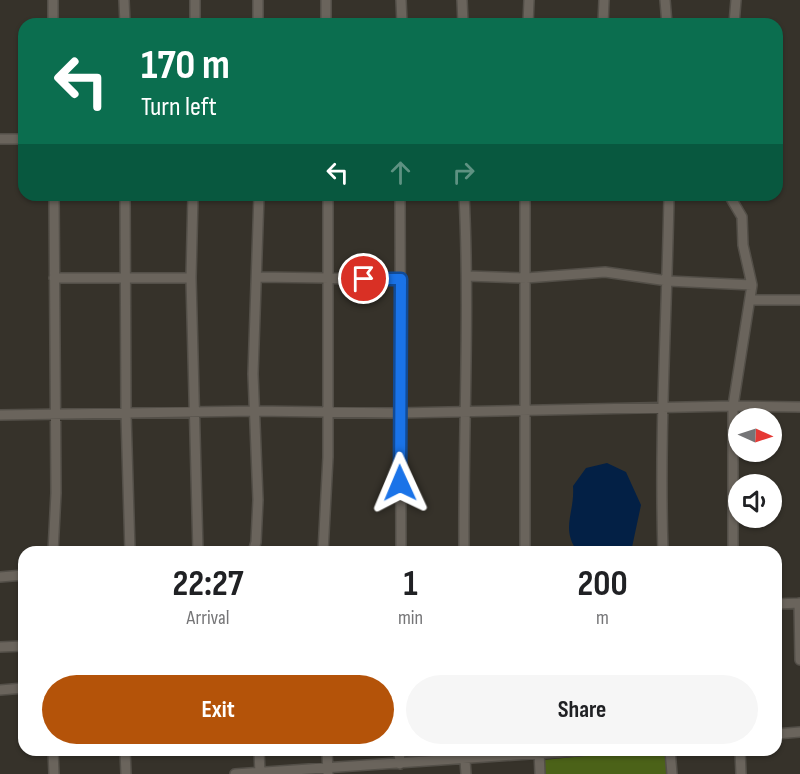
<!DOCTYPE html>
<style>
:root{--surface:#fff;--page:#f6f6f6;--text:#202124;--muted:#757577;--accent:#b45309}
body{margin:0;font-family:"Sofia Sans Condensed",sans-serif;background:var(--page);color:var(--text);height:100vh;display:flex;flex-direction:column;font-size:22px;white-space:nowrap}
*{box-sizing:border-box;margin:0}
p{font-size:20px;color:var(--muted)}
.icon{flex:none;width:33px;height:33px;fill:none;stroke:currentColor;stroke-width:2;stroke-linecap:round;stroke-linejoin:round}
.map{position:relative;flex:1;overflow:hidden}
.details{position:absolute;left:18px;top:546px;width:764px;height:210px;display:flex;flex-direction:column;background:var(--surface);border-radius:18px;box-shadow:0 2px 4px #0004}
.details>*{flex:none}
.banner{position:absolute;left:18px;top:18px;width:765px;height:183px;border-radius:18px;box-shadow:0 2px 4px #0004;background:#0b6e4f;color:#fff;overflow:hidden}
.needle{width:39px;rotate:93deg}
.buttons{position:absolute;left:728px;top:408px;display:grid;gap:12px}
.buttons a{display:grid;place-items:center;width:54px;height:54px;border-radius:50%;background:var(--surface);box-shadow:0 2px 4px #0004;font-size:30px}
.pin{position:absolute;display:grid;place-items:center;width:51px;height:51px;color:#fff;margin:-26px;border:3px solid #fff;border-radius:50%;box-shadow:0 2px 6px #0007}
.me{position:absolute;width:66px;margin:-33px;rotate:359deg;stroke-linejoin:round;filter:drop-shadow(0 0 4px #0008)}
.turn{display:flex;align-items:center;gap:21px;height:126px;padding:0 24px;font-size:27px}
.turn .icon{width:78px;height:78px;stroke-width:2.5}
.turn b{display:block;font-size:42px;line-height:51px}
.lanes{display:flex;align-items:center;height:57px;padding:0 24px;background:#0003;justify-content:center;gap:30px;direction:ltr}
.lanes .off{opacity:.35}
.eta{display:flex;justify-content:space-evenly;align-items:center;height:102px;text-align:center}
.eta b{font-size:36px;font-weight:700;line-height:42px}
.button{display:flex;gap:12px;margin-top:auto;padding:12px 24px}
.button a{flex:1;height:69px;border-radius:36px;background:var(--accent);color:#fff;font-size:24px;font-weight:700;line-height:69px;text-align:center}
.button a+a{background:var(--page);color:var(--text)}
.map>svg:first-child{display:block}
.green{fill:#4b6218}
.water{fill:#032045}
.lines{fill:none;stroke-linecap:round;stroke-linejoin:round}
.minor-casing{stroke:#534f48;stroke-width:12}
.minor{stroke:#6a645c;stroke-width:9}
.route-casing{stroke:#114b97;stroke-width:15}
.route{stroke:#1a73e8;stroke-width:10}
</style>
<div class="map">
<svg width="800" height="774" viewBox="0 0 800 774">
<rect width="100%" height="100%" fill="#36322a"/>
<!-- green -->
<path class="green" d="M644,750H667L669,774H545L544,760Z"/>
<!-- water -->
<path class="water" d="M607,463L626,472L641,505L631,552H578C560,529 575,513 573,486L586,468Z"/>
<g class="lines">
<!-- minor casing -->
<g class="minor-casing">
<path id="minor" d="M53,0V24
M124,0L125,24
M258,0V24
M401,0L402,24
M462,0L463,24
M665,0L667,24
M195,24V0
M326,24V0
M528,24L529,0
M603,24L604,0
M734,24L736,0
M0,139H24
M125,195L126,414L130,552
M193,195L191,278L198,552
M400,195L401,552
M464,195C470,314 463,433 464,552
M729,195L742,217L743,245L752,285L733,406V552
M467,276L526,278L605,272L668,281L752,285
M258,277L401,279
M54,278H191
M750,300H800
M0,415L254,411L399,413L733,406L800,407
M53,552L56,493L54,195
M253,552L256,542L258,500L253,374L259,195
M323,552L328,457V195
M525,552V195
M663,552C659,433 667,314 669,195
M0,577L24,575
M799,603L800,660
M776,604L800,603
M0,647L24,646
M0,690L24,688
M776,734L800,732
M53,750L54,774
M125,750L126,774
M259,750L260,774
M327,750L328,774
M399,750L400,764
M539,750L540,774
M670,750L672,774
M740,750L741,774
M465,760L466,774
M235,774L588,750"/>
</g>
<!-- minor -->
<use href="#minor" class="minor"/>
</g>
<g class="lines">
<!-- route casing -->
<g class="route-casing">
<path id="route" d="M364,279H401L400,483"/>
</g>
<!-- route -->
<use href="#route" class="route"/>
</g>
</svg>
<div class="buttons">
<a><svg class="needle" viewBox="-14 -14 28 28"><path d="M0-13l5 13h-10z" fill="#e53935"/><path d="M0 13l5-13h-10z" fill="#757577"/></svg></a>
<a><svg class="icon" aria-label="sound" viewBox="0 0 24 24"><path d="M4 9h4l5-4v14l-5-4H4zM17 9q2 3 0 6"/></svg></a>
</div>
<div class="pin" style="left:364px;top:279px;background:#d93025"><svg class="icon" aria-label="arrive" viewBox="0 0 24 24"><path d="M6 21V4h12l-3 4 3 4H6"/></svg></div>
<svg class="me" style="left:400px;top:483px" viewBox="-20 -20 40 40"><path d="M0-17L14 15 0 8-14 15z" fill="#1a73e8" stroke="#fff" stroke-width="4"/></svg>
<div class="banner">
<div class="turn"><svg class="icon" aria-label="left" viewBox="0 0 24 24"><path d="M17 20v-9H6M10 6l-5 5 5 5"/></svg><div><b>170 m</b>Turn left</div></div>
<div class="lanes"><svg class="icon" aria-label="left" viewBox="0 0 24 24"><path d="M17 20v-9H6M10 6l-5 5 5 5"/></svg><svg class="icon off" aria-label="ahead" viewBox="0 0 24 24"><path d="M12 20V5M6 11l6-6 6 6"/></svg><svg class="icon off" aria-label="right" viewBox="0 0 24 24"><path d="M7 20v-9h11M14 6l5 5-5 5"/></svg></div>
</div>
<section class="details">
<div class="eta">
<div><b>22:27</b><p>Arrival</p></div>
<div><b>1</b><p>min</p></div>
<div><b>200</b><p>m</p></div>
</div>
<div class="button"><a>Exit</a><a>Share</a></div>
</section>
</div>
